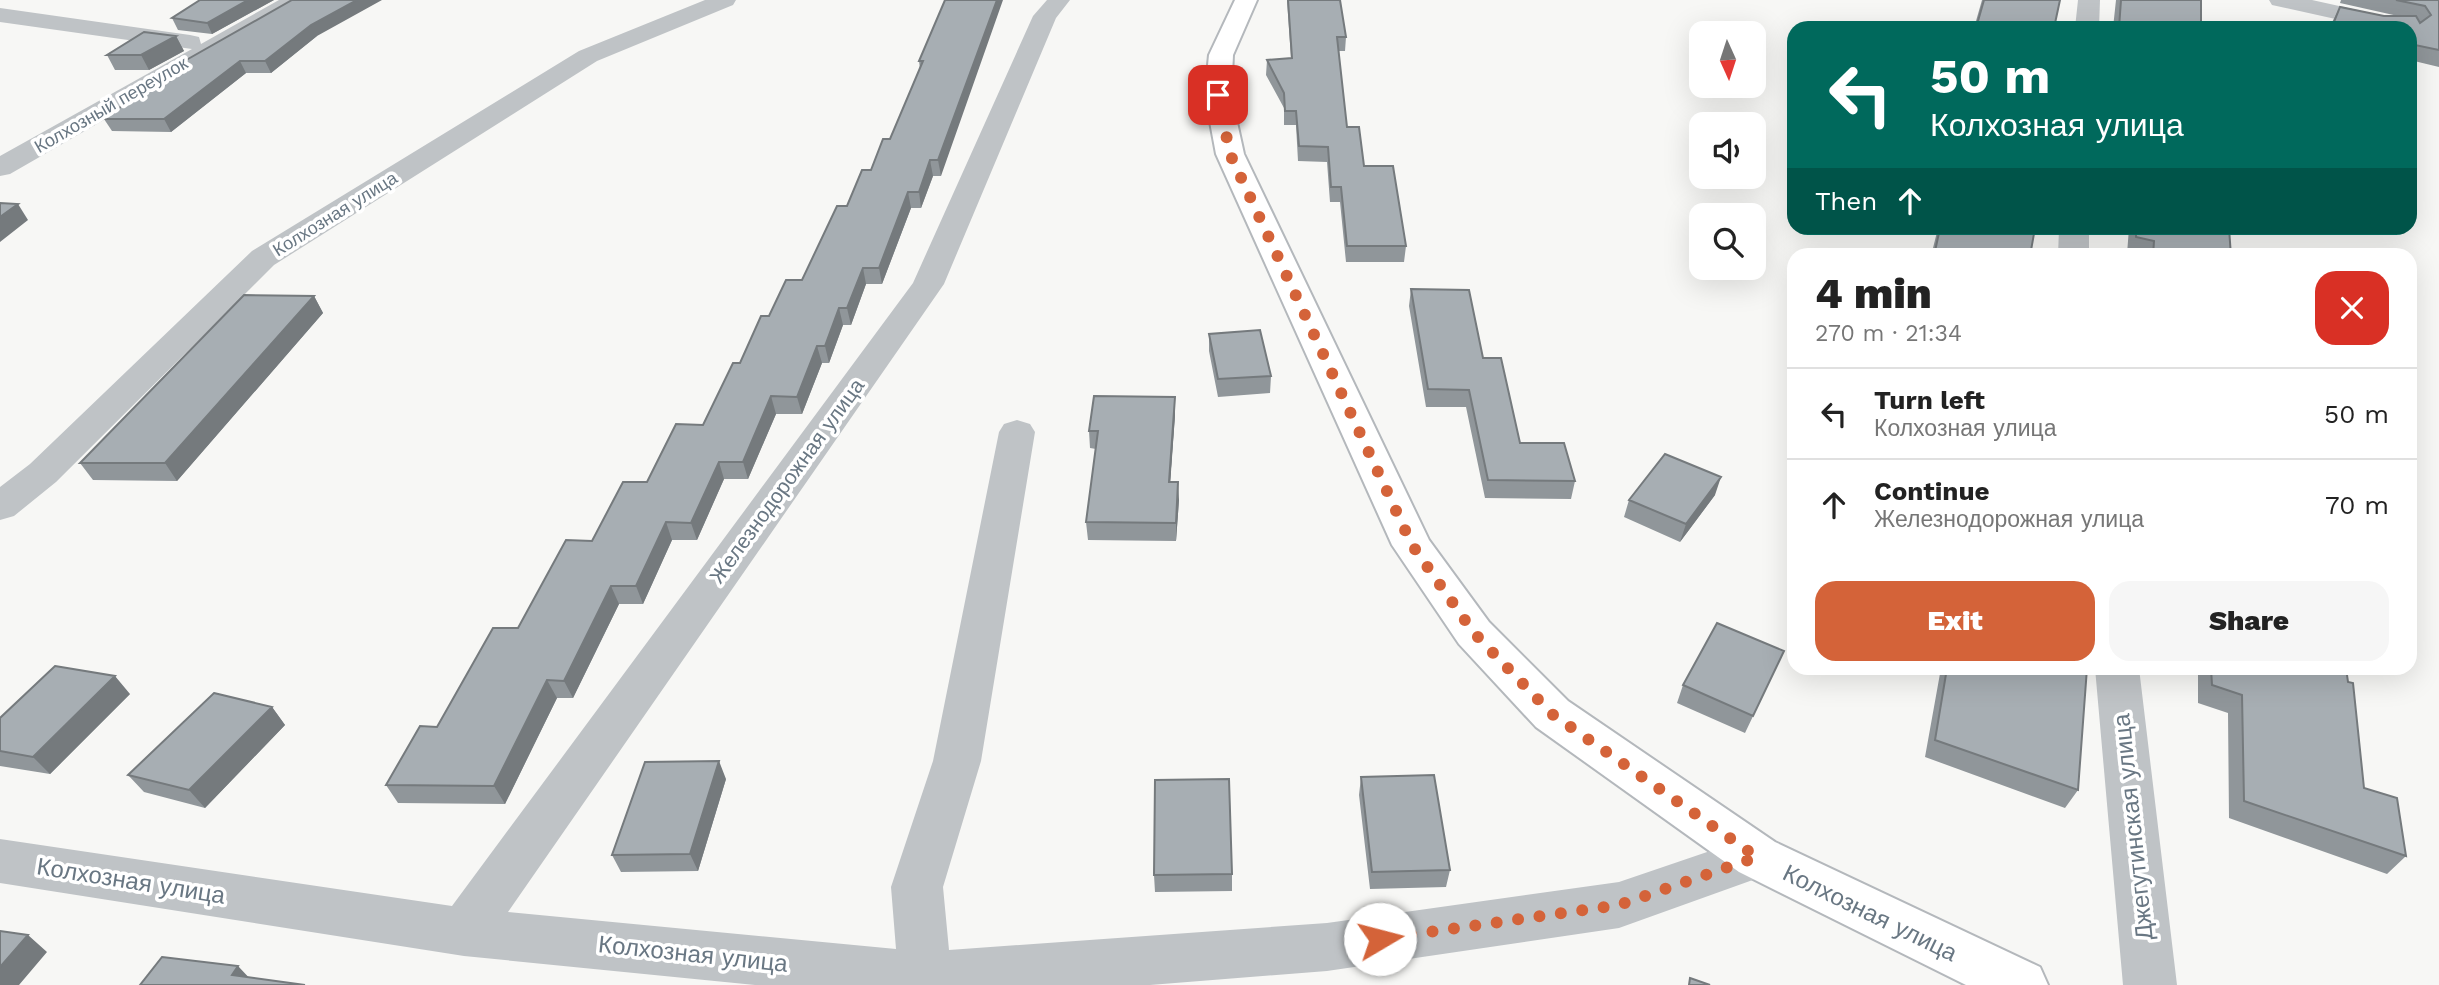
<!DOCTYPE html>
<meta charset="utf-8">
<style>
:root{--surface:#fff;--page:#f6f6f6;--text:#222;--muted:#767676;--line:#e0e0e0;--accent:#d46339}
body{margin:0;font-family:"Work Sans",sans-serif;background:var(--page);color:var(--text);height:100vh;display:flex;flex-direction:column;font-size:26px;white-space:nowrap}
*{box-sizing:border-box;margin:0}
p{font-size:23px;color:var(--muted)}
.icon{flex:none;width:38px;height:38px;fill:none;stroke:currentColor;stroke-width:2;stroke-linecap:round;stroke-linejoin:round}
.map{position:relative;flex:1;overflow:hidden}
.details{position:absolute;left:1787px;top:248px;width:630px;height:427px;display:flex;flex-direction:column;background:var(--surface);border-radius:21px;box-shadow:0 7px 28px #0002}
.details>*{flex:none}
.banner{position:absolute;left:1787px;top:21px;width:630px;height:214px;border-radius:21px;box-shadow:0 7px 28px #0002;background:#00695c;color:#fff;overflow:hidden}
.needle{width:46px;rotate:177deg}
.controls{position:absolute;left:1689px;top:21px;display:grid;gap:14px}
.controls a{display:grid;place-items:center;width:77px;height:77px;border-radius:14px;background:var(--surface);box-shadow:0 7px 28px #0002;font-size:35px}
.pin{position:absolute;display:grid;place-items:center;width:60px;height:60px;color:#fff;margin:-30px;border-radius:14px;box-shadow:0 4px 10px #0006}
.me{position:absolute;width:77px;margin:-38px;rotate:82deg;stroke-linejoin:round;filter:drop-shadow(0 0 5px #0008)}
.turn{display:flex;align-items:center;gap:24px;height:147px;padding:0 28px;font-size:32px}
.turn .icon{width:91px;height:91px;stroke-width:2.5}
.turn b{display:block;font-size:49px;line-height:60px}
.then{display:flex;align-items:center;height:66px;padding:0 28px;background:#0003;gap:14px;font-size:26px}
.round{display:grid;place-items:center;flex:none;width:74px;height:74px;border-radius:21px;background:var(--page)}
.headline{display:flex;align-items:center;justify-content:space-between;height:119px;padding:0 28px}
h1{font-size:42px;font-weight:800;line-height:52px}
.cta{display:flex;gap:14px;margin-top:auto;padding:14px 28px}
.cta a{flex:1;height:80px;border-radius:21px;background:var(--accent);color:#fff;font-size:28px;font-weight:800;line-height:80px;text-align:center}
.cta a+a{background:var(--page);color:var(--text)}
ul{padding:0;list-style:none}
li{display:flex;align-items:center;gap:21px;height:91px;padding:0 28px;border-top:2px solid var(--line)}
li div{flex:1}
li b{display:block;font-size:26px}
li em{font-style:normal}
.map>svg:first-child{display:block}
.lines{fill:none;stroke-linecap:round;stroke-linejoin:round}
.secondary-casing{stroke:#b4b8bc;stroke-width:4}
.minor{fill:#bfc3c6;fill-rule:evenodd}
.secondary{fill:#fff;fill-rule:evenodd}
.wall{fill:#90969a}
.shaded-wall{fill:#757a7d}
.building{fill:#a7aeb3;stroke:#757a7d;stroke-width:2}
.route{stroke:#d46339;stroke-width:12;stroke-dasharray:0 21.6}
.labels{text-anchor:middle;stroke-width:7;stroke-linejoin:round;paint-order:stroke}
.far-street-label{font-size:18px;fill:#697783;stroke:#fff}
.street-label{font-size:21px;fill:#697783;stroke:#fff}
.near-street-label{font-size:24px;fill:#697783;stroke:#fff}
</style>
<div class="map">
<svg width="2439" height="985" viewBox="0 0 2439 985">
<rect width="100%" height="100%" fill="#f7f7f5"/>
<g class="lines">
<!-- secondary casing -->
<g class="secondary-casing">
<path id="secondary" d="M1235,0H1257L1233,55L1231,95L1244,154L1429,540L1489,622L1568,701L1775,842L2040,967L2048,985H1966L1739,872L1536,727L1459,644L1392,545L1216,154L1205,95L1209,55Z"/>
</g>
<!-- minor -->
<path class="minor" d="M279,0H307L304,5L10,174L0,176V156L192,49L0,22V8L190,35L199,37L201,44Z
M705,0H736L733,5L597,61L274,265L56,482L14,516L0,520V487L30,464L252,251L579,51Z
M1047,0H1070L1056,18L944,284L508,912L896,949L891,887L933,761L999,432L1004,424L1017,420L1030,424L1035,432L981,761L943,887L949,950L1327,923L1619,882L1757,835L1775,842L1782,857L1775,872L1619,928L1327,971L1150,985H755L464,956L0,883V839L452,906L913,283L1033,16Z
M2078,0H2100L2099,28H2075Z
M2269,0H2312L2416,23L2420,28L2416,33L2410,35V28H2376L2272,5Z
M2059,228H2089V256H2058Z
M2095,668H2139L2177,985H2123Z"/>
<!-- secondary -->
<use href="#secondary" class="secondary"/>
</g>
<!-- wall -->
<path class="wall" d="M200,0H274L212,34L178,30L172,18Z
M292,0L317,36L271,73H246L171,132L112,131L104,119Z
M945,0L941,176H933L921,208H911L882,284H866L851,325H843L829,363H822L802,414H776L748,479H724L697,540H672L643,604H619L573,698H557L505,804L398,803L386,785L437,727L592,541L647,482L703,425L769,316L802,280L847,206L890,139L920,69L919,61Z
M1287,0H1340L1346,37L1345,51H1338L1347,127L1364,166L1406,246L1404,262H1346L1340,202H1330L1327,162L1298,161L1296,125H1284V108L1266,75L1267,60L1291,58Z
M1982,0H2060L2054,28H1974Z
M2116,0H2201V28H2113Z
M2341,0H2439V67L2410,60V28H2329L2340,7L2384,16H2398L2340,3Z
M176,36L184,51L149,70H115L107,55Z
M1938,228H2035L2030,256H1931Z
M2129,228H2229L2231,256H2135L2127,254Z
M1411,289L1483,358L1520,443L1575,481L1571,499L1485,498L1466,407H1426L1409,306Z
M314,296L323,313L177,481L93,480L80,463Z
M1209,334L1271,376L1270,393L1218,397L1209,351Z
M1175,415L1170,482L1179,500L1176,541L1088,540L1086,522L1096,449L1090,448L1089,431Z
M1715,495L1680,542L1624,517L1629,500Z
M1784,651L1745,733L1677,703L1683,685Z
M1941,668H2087L2078,790L2065,808L1925,757Z
M2198,668H2346L2364,788L2406,856L2387,874L2229,818L2228,713L2198,703Z
M130,694L50,774L0,766V718Z
M272,707L285,725L205,808L144,792L128,775Z
M1361,777L1450,870L1446,887L1370,889L1359,795Z
M726,779L698,871L621,872L612,855Z
M1232,874V891L1155,892L1154,875Z"/>
<!-- shaded-wall -->
<path class="shaded-wall" d="M248,0H274L212,34L207,23Z
M357,0H382L317,36L271,73L265,61L311,25Z
M997,0H1003L941,176L938,160Z
M176,36L184,51L149,70L141,55Z
M240,61L246,73L171,132L164,119Z
M930,160L933,176L921,208L919,192Z
M908,192L911,208L882,284L879,268Z
M18,204L28,220L0,242V217Z
M863,268L866,284L851,325L847,308Z
M314,296L323,313L177,481L165,463Z
M839,308L843,325L829,363L825,346Z
M817,346L822,363L802,414L797,397Z
M771,396L776,414L748,479L743,462Z
M1175,397V415L1169,500V482Z
M719,462L724,479L697,540L691,523Z
M1721,477L1715,495L1680,542L1686,524Z
M1178,482L1179,500L1176,541V523Z
M666,522L672,540L643,604L636,586Z
M611,586L619,604L573,698L564,681Z
M115,676L130,694L50,774L33,757Z
M547,680L557,698L505,804L494,786Z
M272,707L285,725L205,808L189,790Z
M719,761L726,779L698,871L690,854Z
M28,935L47,952L19,985H0V967Z
M238,966L254,983L232,975Z"/>
<!-- building -->
<path class="building" d="M200,0H248L207,23L172,18Z
M292,0H357L311,25L265,61H240L164,119H104L181,63Z
M945,0H997L938,160H930L919,192H908L879,268H863L847,308H839L825,346H817L797,397L771,396L743,462H719L691,523L666,522L636,586H611L564,681L547,680L494,786L386,785L420,726L437,727L493,628H518L566,540L592,541L623,482H647L676,424L703,425L733,363H740L761,316H769L786,280H802L837,206H847L862,170H871L883,139H890L923,61H919Z
M1288,0H1340L1346,37H1337L1347,127H1359L1364,166H1393L1406,246H1347L1341,187H1331L1328,147L1299,146L1296,111H1285L1284,93L1267,60L1292,58Z
M1984,0H2060L2054,28H1976Z
M2121,0H2201V28H2119Z
M2396,0H2439V50L2410,44V28H2338L2332,27L2340,7L2384,16H2416L2420,23L2431,15L2425,6Z
M144,32L176,36L141,55H107Z
M0,203L18,204L0,217Z
M1940,228H2035L2030,256H1934Z
M2136,228H2229L2231,256H2153L2154,241L2136,237Z
M1411,289L1469,290L1483,358H1501L1520,443H1564L1575,481L1488,480L1469,390L1428,389Z
M244,295L314,296L165,463H80Z
M1260,330L1271,376L1218,379L1209,334Z
M1094,396L1175,397L1169,482H1178L1176,523L1086,522L1098,431H1089Z
M1665,454L1721,477L1686,524L1629,500Z
M1717,623L1784,651L1753,716L1683,685Z
M55,666L115,676L33,757L0,751V718Z
M1947,668H2087L2078,790L1935,740Z
M2211,668H2346L2348,682L2353,683L2364,788L2397,798L2406,856L2244,801L2242,695L2212,685Z
M214,693L272,707L189,790L128,775Z
M719,761L690,854L612,855L645,762Z
M1434,775L1450,870L1372,872L1361,777Z
M1229,779L1232,874L1154,875L1155,780Z
M0,931L28,935L0,967Z
M162,957L238,966L232,975L305,985H140Z
M1690,978L1710,985H1689Z"/>
<g class="lines">
<!-- route -->
<path class="route" d="M1218,95L1230,154L1412,545L1474,633L1552,714L1757,857L1619,905L1380,939"/>
</g>
<g class="labels">
<!-- far-street labels -->
<g class="far-street-label">
<text transform="translate(111 105) rotate(-30)" y="6">Колхозный переулок</text>
<text transform="translate(335 214) rotate(-32)" y="6">Колхозная улица</text>
</g>
<!-- street labels -->
<g class="street-label">
<text transform="translate(787 481) rotate(-54)" y="7">Железнодорожная улица</text>
</g>
<!-- near-street labels -->
<g class="near-street-label">
<text transform="translate(2133 827) rotate(-96)" y="8">Джегутинская улица</text>
<text transform="translate(131 881) rotate(9)" y="8">Колхозная улица</text>
<text transform="translate(1870 913) rotate(26)" y="8">Колхозная улица</text>
<text transform="translate(693 954) rotate(6)" y="8">Колхозная улица</text>
</g>
</g>
</svg>
<div class="controls">
<a><svg class="needle" viewBox="-14 -14 28 28"><path d="M0-13l5 13h-10z" fill="#e53935"/><path d="M0 13l5-13h-10z" fill="#767676"/></svg></a>
<a><svg class="icon" aria-label="sound" viewBox="0 0 24 24"><path d="M4 9h4l5-4v14l-5-4H4zM17 9q2 3 0 6"/></svg></a>
<a><svg class="icon" aria-label="search" viewBox="0 0 24 24"><circle cx="10" cy="10" r="6"/><path d="M15 15l6 6"/></svg></a>
</div>
<div class="pin" style="left:1218px;top:95px;background:#d93025"><svg class="icon" aria-label="arrive" viewBox="0 0 24 24"><path d="M6 21V4h12l-3 4 3 4H6"/></svg></div>
<svg class="me" style="left:1380px;top:939px" viewBox="-20 -20 40 40"><circle r="19" fill="#fff"/><path d="M0-13L10 11 0 6-10 11z" fill="#d46339"/></svg>
<div class="banner">
<div class="turn"><svg class="icon" aria-label="left" viewBox="0 0 24 24"><path d="M17 20v-9H6M10 6l-5 5 5 5"/></svg><div><b>50 m</b>Колхозная улица</div></div>
<div class="then">Then<svg class="icon" aria-label="ahead" viewBox="0 0 24 24"><path d="M12 20V5M6 11l6-6 6 6"/></svg></div>
</div>
<section class="details">
<div class="headline"><div><h1>4 min</h1><p>270 m · 21:34</p></div><a class="round" style="background:#d93025;color:#fff"><svg class="icon" aria-label="close" viewBox="0 0 24 24"><path d="M6 6l12 12M18 6L6 18"/></svg></a></div>
<ul>
<li><svg class="icon" aria-label="left" viewBox="0 0 24 24"><path d="M17 20v-9H6M10 6l-5 5 5 5"/></svg><div><b>Turn left</b><p>Колхозная улица</p></div><em>50 m</em></li>
<li><svg class="icon" aria-label="ahead" viewBox="0 0 24 24"><path d="M12 20V5M6 11l6-6 6 6"/></svg><div><b>Continue</b><p>Железнодорожная улица</p></div><em>70 m</em></li>
</ul>
<div class="cta"><a>Exit</a><a>Share</a></div>
</section>
</div>
